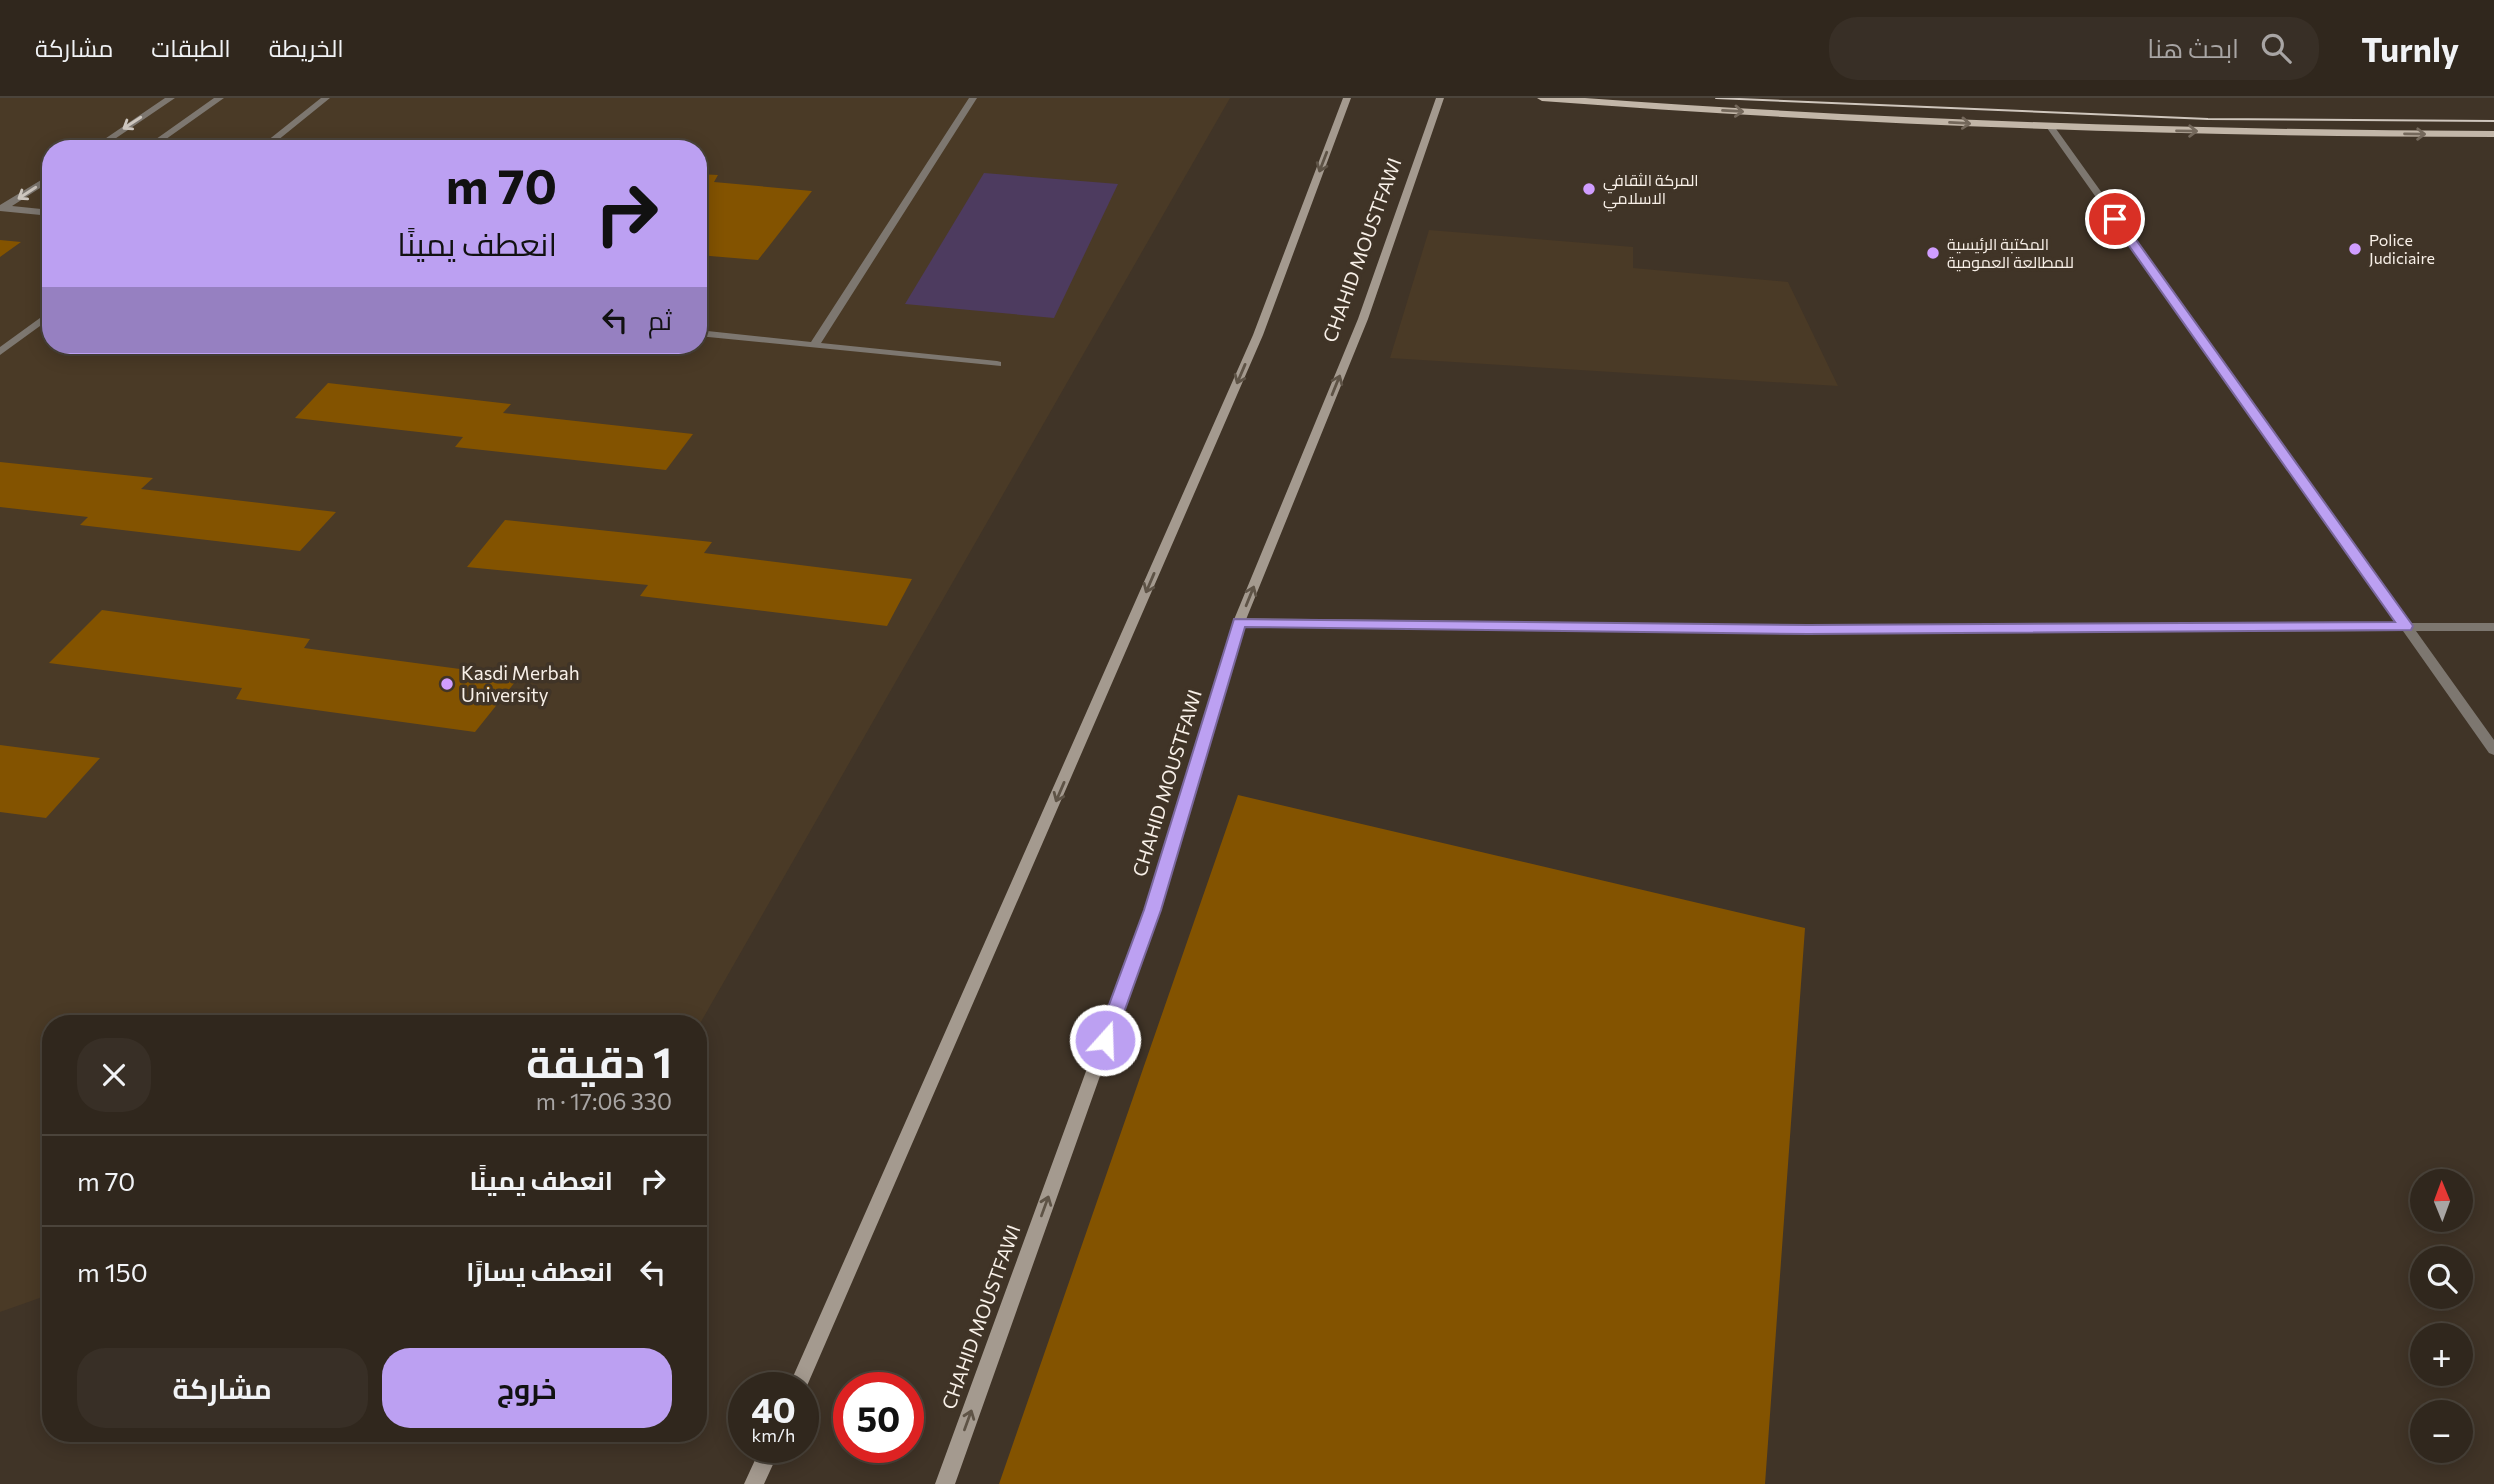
<!DOCTYPE html>
<html lang="ar">
<meta charset="utf-8">
<style>
:root{--surface:#30271d;--page:#382f26;--text:#f1f3f6;--muted:#a8a5a4;--line:#4b443b;--accent:#bca0f2}
body{margin:0;font-family:Commissioner,Cairo,sans-serif;background:var(--page);color:var(--text);direction:rtl;height:100vh;display:flex;flex-direction:column;font-size:26px;white-space:nowrap}
*{box-sizing:border-box;margin:0}
p{font-size:23px;color:var(--muted)}
.icon{flex:none;width:38px;height:38px;fill:none;stroke:currentColor;stroke-width:2;stroke-linecap:round;stroke-linejoin:round}
.map{position:relative;flex:1;overflow:hidden;direction:ltr}
.details{position:absolute;left:42px;top:917px;width:665px;height:427px;display:flex;flex-direction:column;background:var(--surface);border-radius:28px;box-shadow:0 4px 18px #0003,0 0 0 2px var(--line);direction:rtl}
.details>*{flex:none}
.guide{position:absolute;left:42px;top:42px;width:665px;height:214px;border-radius:28px;box-shadow:0 4px 18px #0003,0 0 0 2px var(--line);direction:rtl;background:#bca0f2;color:#111;overflow:hidden}
.needle{width:46px;rotate:359deg}
.controls{position:absolute;left:2410px;top:1071px;display:grid;gap:14px}
.controls a{display:grid;place-items:center;width:63px;height:63px;border-radius:50%;background:var(--surface);box-shadow:0 4px 18px #0003,0 0 0 2px var(--line);font-size:35px}
.speed{position:absolute;left:728px;top:1274px;display:flex;gap:14px;font-size:35px;font-weight:700;text-align:center}
.speed>*{display:grid;place-content:center;width:91px;height:91px;border-radius:50%;background:var(--surface);box-shadow:0 4px 18px #0003,0 0 0 2px var(--line);line-height:1}
.speed small{font-size:18px;font-weight:400}
.speed .limit{border:10px solid #d22;background:#fff;color:#111}
.pin{position:absolute;display:grid;place-items:center;width:60px;height:60px;color:#fff;margin:-30px;border:4px solid #fff;border-radius:50%;box-shadow:0 2px 7px #0007}
.me{position:absolute;width:77px;margin:-38px;rotate:20deg;stroke-linejoin:round;filter:drop-shadow(0 0 5px #0008)}
.turn{display:flex;align-items:center;gap:24px;height:147px;padding:0 35px;font-size:32px}
.turn .icon{width:91px;height:91px;stroke-width:2.5}
.turn b{display:block;font-size:49px;line-height:60px}
.then{display:flex;align-items:center;height:66px;padding:0 35px;background:#0003;gap:14px;font-size:26px}
.round{display:grid;place-items:center;flex:none;width:74px;height:74px;border-radius:28px;background:var(--page)}
.summary{display:flex;align-items:center;justify-content:space-between;height:119px;padding:0 35px}
h1{font-size:42px;font-weight:700;line-height:52px}
.action{display:flex;gap:14px;margin-top:auto;padding:14px 35px}
.action a{flex:1;height:80px;border-radius:28px;background:var(--accent);color:#111;font-size:28px;font-weight:700;line-height:80px;text-align:center}
.action a+a{background:var(--page);color:var(--text)}
ul{padding:0;list-style:none}
li{display:flex;align-items:center;gap:21px;height:91px;padding:0 35px;border-top:2px solid var(--line)}
li div{flex:1}
li b{display:block;font-size:26px}
li em{font-style:normal}
header{display:flex;align-items:center;gap:42px;box-sizing:border-box;height:98px;padding:0 35px;background:var(--surface);border-bottom:2px solid var(--line)}
header strong{font-size:33px}
nav{display:flex;gap:38px;margin-inline-start:auto;font-size:24px}
.search{width:490px;height:63px;background:var(--page);display:flex;align-items:center;gap:18px;box-sizing:border-box;padding:0 24px;border-radius:28px;color:var(--muted);font-size:26px}
.map>svg:first-child{display:block}
.built{fill:#4a3a26;fill-rule:evenodd}
.green{fill:#4d3b5f}
.building{fill:#835300}
.lines{fill:none;stroke-linecap:round;stroke-linejoin:round}
.lane{fill:#7d7770;fill-rule:evenodd}
.street{fill:#7d7770;fill-rule:evenodd}
.secondary{fill:#a49a8f;fill-rule:evenodd}
.primary{fill:#c2b6a8;fill-rule:evenodd}
.tram{stroke:#d0c7be;stroke-width:2}
.oneway{stroke:#74685b}
.oneway2{stroke:#cdc6be}
.oneway3{stroke:#5e5346}
.route{fill:#bca0f2;stroke:#7a689d;stroke-width:2}
.poi-dot{fill:#d09dff;stroke:#403427;stroke-width:2.5}
.labels{text-anchor:middle;stroke-width:7;stroke-linejoin:round;paint-order:stroke}
.far-poi-label{font-size:16px;fill:#f8f0e8;stroke:#403427;text-anchor:start}
.street-label{font-size:19px;fill:#f8f0e8;stroke:#403427}
.poi-label{font-size:19px;fill:#f8f0e8;stroke:#403427;text-anchor:start}
</style>
<header>
<strong>Turnly</strong>
<div class="search"><svg class="icon" aria-label="search" viewBox="0 0 24 24"><circle cx="10" cy="10" r="6"/><path d="M15 15l6 6"/></svg>ابحث هنا</div>
<nav><a>الخريطة</a><a>الطبقات</a><a>مشاركة</a></nav>
</header>
<div class="map">
<svg width="2494" height="1386" viewBox="0 0 2494 1386">
<rect width="100%" height="100%" fill="#403427"/>
<!-- built -->
<path class="built" d="M0,0H1230L698,929V926H51V1196L0,1214ZM51,51H698V247H51Z
M1429,132L1633,149V170L1788,184L1838,288L1390,260Z"/>
<!-- green -->
<path class="green" d="M984,75L1118,86L1054,220L905,206Z"/>
<!-- building -->
<path class="building" d="M312,40L414,48L411,51H298Z
M698,76L718,77L714,84L812,93L758,162L698,157Z
M0,142L21,144L0,159Z
M328,285L511,306L503,315L693,336L666,372L455,349L463,339L295,320Z
M0,364L153,380L141,391L336,414L300,453L80,427L88,419L0,409Z
M505,422L712,444L704,455L912,481L887,528L640,498L648,487L467,469Z
M102,512L310,541L304,550L519,579L475,634L236,601L242,590L49,565Z
M0,647L100,660L46,720L0,714Z
M1238,697L1805,830L1765,1386H999Z"/>
<g class="lines">
<!-- lane -->
<path class="lane" d="M165,0H175L100,51H90Z
M214,0H224L152,51H142Z
M321,0H330L267,51H257Z
M969,0H977L821,245L997,263L1001,264V268L698,238V232L811,244Z
M51,76V83L12,108L51,112V118L0,113V107Z
M51,212V220L0,257V249Z"/>
<!-- street -->
<path class="street" d="M2051,27L2054,28L2410,525H2494V533H2416L2494,642V657L2489,655L2403,533L1808,535L1239,528L1233,524L1239,520L1808,527L2397,525L2047,30Z"/>
<!-- secondary -->
<path class="secondary" d="M1343,0H1351L1263,237L803,1297V1290H788L1253,237Z
M1436,0H1444L1368,221L1245,524L1159,812L955,1386H935L1145,812L1233,524L1358,221Z
M761,1349H781L764,1386H744Z"/>
<!-- primary -->
<path class="primary" d="M1537,0H1585C1888,22 2191,32 2494,33V39C2176,39 1859,27 1542,3Z"/>
<!-- tram -->
<path class="tram" d="M1716,0L2208,21L2494,23"/>
</g>
<!-- one-way arrows -->
<defs><path id="oneway-shaft" d="M-6 0H5M1.5-3L5.5 0L1.5 3" fill="none" stroke-width="1.6" stroke-linecap="round" stroke-linejoin="round" transform="scale(1.75)"/></defs>
<g class="oneway">
<use href="#oneway-shaft" transform="translate(1733 13) rotate(3)"/>
<use href="#oneway-shaft" transform="translate(1960 25) rotate(3)"/>
<use href="#oneway-shaft" transform="translate(2187 33) rotate(1)"/>
<use href="#oneway-shaft" transform="translate(2415 36) rotate(1)"/>
</g>
<g class="oneway2">
<use href="#oneway-shaft" transform="translate(132 25) rotate(147)"/>
<use href="#oneway-shaft" transform="translate(27 95) rotate(147)"/>
</g>
<g class="oneway3">
<use href="#oneway-shaft" transform="translate(1323 64) rotate(111)"/>
<use href="#oneway-shaft" transform="translate(1241 276) rotate(113)"/>
<use href="#oneway-shaft" transform="translate(1336 287) rotate(-68)"/>
<use href="#oneway-shaft" transform="translate(1150 485) rotate(113)"/>
<use href="#oneway-shaft" transform="translate(1250 498) rotate(-68)"/>
<use href="#oneway-shaft" transform="translate(1060 694) rotate(113)"/>
<use href="#oneway-shaft" transform="translate(1045 1108) rotate(-70)"/>
<use href="#oneway-shaft" transform="translate(968 1322) rotate(-70)"/>
</g>
<!-- route -->
<path class="route" d="M2115,117L2119,118L2411,525L2413,528L2411,532L1808,536L1245,529L1161,812L1114,942L1112,948L1105,950L1099,948L1096,942L1144,812L1234,521L1808,527L2395,524L2110,121Z"/>
<!-- markers -->
<g class="poi-dot">
<circle cx="1589" cy="91" r="7"/>
<circle cx="2355" cy="151" r="7"/>
<circle cx="1933" cy="155" r="7"/>
<circle cx="447" cy="586" r="7"/>
</g>
<g class="labels">
<!-- far-poi labels -->
<g class="far-poi-label">
<text x="1603" y="88">المركة الثقافي<tspan x="1603" dy="18">الاسلامي</tspan></text>
<text x="2369" y="148">Police<tspan x="2369" dy="18">Judiciaire</tspan></text>
<text x="1947" y="152">المكتبة الرئيسية<tspan x="1947" dy="18">للمطالعة العمومية</tspan></text>
</g>
<!-- street labels -->
<g class="street-label">
<text transform="translate(1362 152) rotate(-70)" y="7">CHAHID MOUSTFAWI</text>
<text transform="translate(1167 685) rotate(-73)" y="7">CHAHID MOUSTFAWI</text>
<text transform="translate(981 1219) rotate(-70)" y="7">CHAHID MOUSTFAWI</text>
</g>
<!-- poi labels -->
<g class="poi-label">
<text x="461" y="582">Kasdi Merbah<tspan x="461" dy="22">University</tspan></text>
</g>
</g>
</svg>
<div class="controls">
<a><svg class="needle" viewBox="-14 -14 28 28"><path d="M0-13l5 13h-10z" fill="#e53935"/><path d="M0 13l5-13h-10z" fill="#a8a5a4"/></svg></a>
<a><svg class="icon" aria-label="search" viewBox="0 0 24 24"><circle cx="10" cy="10" r="6"/><path d="M15 15l6 6"/></svg></a>
<a>+</a>
<a>−</a>
</div>
<div class="speed"><div>40<small>km/h</small></div><div class="limit">50</div></div>
<div class="pin" style="left:2115px;top:121px;background:#d93025"><svg class="icon" aria-label="arrive" viewBox="0 0 24 24"><path d="M6 21V4h12l-3 4 3 4H6"/></svg></div>
<svg class="me" style="left:1105px;top:942px" viewBox="-20 -20 40 40"><circle r="17" fill="#bca0f2" stroke="#fff" stroke-width="3"/><path d="M0-11L8 9 0 5-8 9z" fill="#fff"/></svg>
<div class="guide">
<div class="turn"><svg class="icon" aria-label="right" viewBox="0 0 24 24"><path d="M7 20v-9h11M14 6l5 5-5 5"/></svg><div><b>70 m</b>انعطف يمينًا</div></div>
<div class="then">ثم<svg class="icon" aria-label="left" viewBox="0 0 24 24"><path d="M17 20v-9H6M10 6l-5 5 5 5"/></svg></div>
</div>
<section class="details">
<div class="summary"><div><h1>1 دقيقة</h1><p>330 m · 17:06</p></div><a class="round"><svg class="icon" aria-label="close" viewBox="0 0 24 24"><path d="M6 6l12 12M18 6L6 18"/></svg></a></div>
<ul>
<li><svg class="icon" aria-label="right" viewBox="0 0 24 24"><path d="M7 20v-9h11M14 6l5 5-5 5"/></svg><div><b>انعطف يمينًا</b></div><em>70 m</em></li>
<li><svg class="icon" aria-label="left" viewBox="0 0 24 24"><path d="M17 20v-9H6M10 6l-5 5 5 5"/></svg><div><b>انعطف يسارًا</b></div><em>150 m</em></li>
</ul>
<div class="action"><a>خروج</a><a>مشاركة</a></div>
</section>
</div>
